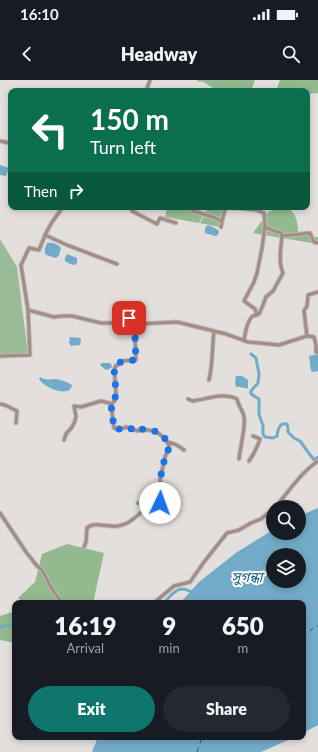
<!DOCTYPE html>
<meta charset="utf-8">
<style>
:root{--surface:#171b24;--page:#242831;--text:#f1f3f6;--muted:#9ea1a6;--accent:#0f766e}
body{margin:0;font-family:Lato,"Noto Sans Bengali",sans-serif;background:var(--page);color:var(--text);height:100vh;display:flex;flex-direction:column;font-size:15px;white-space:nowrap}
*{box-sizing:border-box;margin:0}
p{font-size:13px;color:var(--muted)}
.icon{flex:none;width:22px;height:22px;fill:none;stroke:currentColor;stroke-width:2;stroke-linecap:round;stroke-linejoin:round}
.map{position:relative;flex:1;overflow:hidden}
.panel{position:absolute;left:12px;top:520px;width:294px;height:140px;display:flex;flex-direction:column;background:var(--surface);border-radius:8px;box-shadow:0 2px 6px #0003}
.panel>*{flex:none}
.banner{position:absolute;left:8px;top:8px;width:302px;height:122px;border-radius:8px;box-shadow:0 2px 6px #0003;background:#0b6e4f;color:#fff;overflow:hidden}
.buttons{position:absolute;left:266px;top:420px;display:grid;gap:8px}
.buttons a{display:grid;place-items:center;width:40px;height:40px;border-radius:50%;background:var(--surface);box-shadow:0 2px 6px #0003;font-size:20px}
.pin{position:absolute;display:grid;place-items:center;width:34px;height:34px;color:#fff;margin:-17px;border-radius:8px;box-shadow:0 2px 6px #0006}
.me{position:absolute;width:44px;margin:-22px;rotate:3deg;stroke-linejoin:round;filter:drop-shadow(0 0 3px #0008)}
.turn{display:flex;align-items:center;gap:14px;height:84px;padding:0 16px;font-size:18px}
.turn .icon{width:52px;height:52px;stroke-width:2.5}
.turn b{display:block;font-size:28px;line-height:34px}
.then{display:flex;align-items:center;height:38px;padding:0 16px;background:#0003;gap:8px;font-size:15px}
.eta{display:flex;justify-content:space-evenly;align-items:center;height:68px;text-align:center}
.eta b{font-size:24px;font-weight:800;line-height:28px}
.cta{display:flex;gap:8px;margin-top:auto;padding:8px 16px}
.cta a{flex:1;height:46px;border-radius:24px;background:var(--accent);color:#fff;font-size:16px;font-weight:800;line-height:46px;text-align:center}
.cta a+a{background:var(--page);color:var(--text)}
.status{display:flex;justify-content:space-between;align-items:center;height:28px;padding:0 20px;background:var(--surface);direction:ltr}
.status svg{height:11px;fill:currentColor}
header{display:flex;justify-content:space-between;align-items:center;height:52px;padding:0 16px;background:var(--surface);font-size:18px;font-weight:800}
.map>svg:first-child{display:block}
.green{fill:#99bb95}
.forest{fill:#93b98f}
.water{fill:#72abc7;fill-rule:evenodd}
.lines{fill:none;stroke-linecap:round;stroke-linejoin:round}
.canal{stroke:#72abc7;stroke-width:3}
.ferry{stroke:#175f7c;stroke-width:1;stroke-dasharray:5 4;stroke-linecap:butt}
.minor-casing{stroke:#bdbbb9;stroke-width:5}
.minor{stroke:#a48b83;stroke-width:3}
.route{stroke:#1a73e8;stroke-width:7;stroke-dasharray:0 12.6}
.labels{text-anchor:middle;stroke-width:4;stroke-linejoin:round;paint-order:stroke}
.water-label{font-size:14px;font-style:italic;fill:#175f7c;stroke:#fff}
</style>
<div class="status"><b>16:10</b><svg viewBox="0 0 49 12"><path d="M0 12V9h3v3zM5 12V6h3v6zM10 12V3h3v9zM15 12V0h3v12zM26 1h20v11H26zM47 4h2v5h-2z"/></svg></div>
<header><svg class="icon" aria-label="back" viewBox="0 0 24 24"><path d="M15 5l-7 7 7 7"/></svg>Headway<svg class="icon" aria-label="search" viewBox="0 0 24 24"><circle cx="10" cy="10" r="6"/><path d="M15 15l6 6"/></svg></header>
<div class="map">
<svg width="318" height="672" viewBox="0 0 318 672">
<rect width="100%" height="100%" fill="#e2dfdd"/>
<!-- green -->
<path class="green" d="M0,159L17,187L28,274H0Z"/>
<!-- forest -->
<path class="forest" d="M196,0H255L251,11H225L222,10L221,11H212L213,8L202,1L200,2Z
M280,0H318V13L307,14V11H279L277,8Z
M167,127H191V131L203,135L199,143L165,137Z
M208,127H226L220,147L200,143Z
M277,129C280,129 288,129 290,130C297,134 298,146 298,152L311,151L313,157H318V164L253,153L269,131Z
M67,464L104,473L93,523H25L18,518L35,502L42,474Z
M15,531V563L0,560V536Z"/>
<!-- water -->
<path class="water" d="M0,85L9,88L6,96L0,95Z
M208,145L213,147L219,151L218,155L215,156L205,153V148Z
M47,163C52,162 58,164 61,168L59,175L56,178C45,175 42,175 47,163Z
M67,174L77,178V183L75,185L70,184L65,181V178Z
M70,257L80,258L81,260L80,265L71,266L69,263Z
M318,274V291L313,292L311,291L309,276Z
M102,283H109L111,284L112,287L109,289L106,290L100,285Z
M236,296H242L248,300V308C244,309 241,306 236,307L235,302Z
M40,297C46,301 50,299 56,299C62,300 67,302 72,305C70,319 43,307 39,299Z
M318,428V645L303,653V523H180L199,502L237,472L273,450V453H299V436ZM273,475H299V501H273Z
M98,657H295L261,672H92Z"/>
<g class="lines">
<!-- canal -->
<path class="canal" d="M251,274L256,278L259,294L258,303L251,311V314L259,319V334L263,346V354L265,357L273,358L277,356C278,350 279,342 287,344L288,348V352L294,358L300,361L314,380L318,377
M164,523C168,518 175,509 182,509C186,509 189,511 192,512
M0,547L15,544"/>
<!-- ferry -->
<path class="ferry" d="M303,557L314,547L318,546
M197,672L202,657"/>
<!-- minor casing -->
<g class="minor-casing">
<path id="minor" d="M146,11L150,0
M0,61L9,63L11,62
M133,127L132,131L157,144L160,138L176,143
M192,127L193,131L213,137L222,141
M221,147L223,137L226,127L256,130L264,133L265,146C269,151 276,150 281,153L282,156L310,153L314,162L318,163
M45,155L52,142L63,127
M28,230L21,185L29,168L39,170L45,155L67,165L117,184
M257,235L255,229L244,221L254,202L257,193L262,168L265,146
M307,256L314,257L316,265V272H318
M244,260C245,254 247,240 253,236C255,235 257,235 259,234L263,225L266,217L273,211L283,193C278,182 281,167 282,156
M0,276L30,275L28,230L54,237L62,236H72L101,243H115L116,236H123L136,241L137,244
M209,300C213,284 212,267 214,251
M188,319L193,321C207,319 224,312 237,319C238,326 243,330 244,337C246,345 240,369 239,379
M0,324L5,325L17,331L16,343
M111,325C112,323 114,322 115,320C118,311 113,297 115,287L122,281L136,280L135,259L137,244L177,242L226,254L248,262L279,265L307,256L304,231L307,226L308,215L318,212
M64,360L66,354L72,347L75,341L76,336L74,326L81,327L101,321L109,323L111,325L114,348C117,350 123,349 126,347L138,351L140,349C151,350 160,351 167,362C174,363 178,365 184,370
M249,381C254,374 257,368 260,359L253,356
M138,423L155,426H159L160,423L164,412L160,400L165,377L169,368V365L167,362
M275,427C289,412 300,393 318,381
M0,433L26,472L37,486L42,490L52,509L62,523
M84,467L86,462L87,448C95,441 108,448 118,446C131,445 140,431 152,425
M145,523L155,522L174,506L190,502L204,482L227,453L239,450L251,443L261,439L273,429"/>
</g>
<!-- minor -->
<use href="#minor" class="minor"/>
</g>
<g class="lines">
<!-- route -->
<path class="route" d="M129,238L136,241L137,244L135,259L136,280L122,281L115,286L114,295L116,309L115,319L111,325L114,348C117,350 123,349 126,347L138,351L140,349L151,350L157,352L164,357L169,366V368L165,377L161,395L160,400L164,412L160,423"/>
</g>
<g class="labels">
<!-- water labels -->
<g class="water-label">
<text x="247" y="502">সুগন্ধা</text>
</g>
</g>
</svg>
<div class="buttons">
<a><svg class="icon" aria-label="search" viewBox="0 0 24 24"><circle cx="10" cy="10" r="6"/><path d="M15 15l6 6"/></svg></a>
<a><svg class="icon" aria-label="layers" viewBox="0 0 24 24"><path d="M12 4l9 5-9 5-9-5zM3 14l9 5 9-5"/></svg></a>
</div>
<div class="pin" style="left:129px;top:238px;background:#d93025"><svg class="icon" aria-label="arrive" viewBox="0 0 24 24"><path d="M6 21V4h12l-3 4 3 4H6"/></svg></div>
<svg class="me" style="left:160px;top:423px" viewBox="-20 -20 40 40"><circle r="19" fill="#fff"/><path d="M0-13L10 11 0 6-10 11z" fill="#1a73e8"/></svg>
<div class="banner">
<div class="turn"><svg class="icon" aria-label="left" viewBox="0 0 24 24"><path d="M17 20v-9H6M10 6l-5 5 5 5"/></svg><div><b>150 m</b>Turn left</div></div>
<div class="then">Then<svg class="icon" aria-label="right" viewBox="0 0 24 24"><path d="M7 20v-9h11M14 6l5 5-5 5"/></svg></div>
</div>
<section class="panel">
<div class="eta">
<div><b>16:19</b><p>Arrival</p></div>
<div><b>9</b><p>min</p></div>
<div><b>650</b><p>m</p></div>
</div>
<div class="cta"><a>Exit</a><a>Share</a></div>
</section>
</div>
